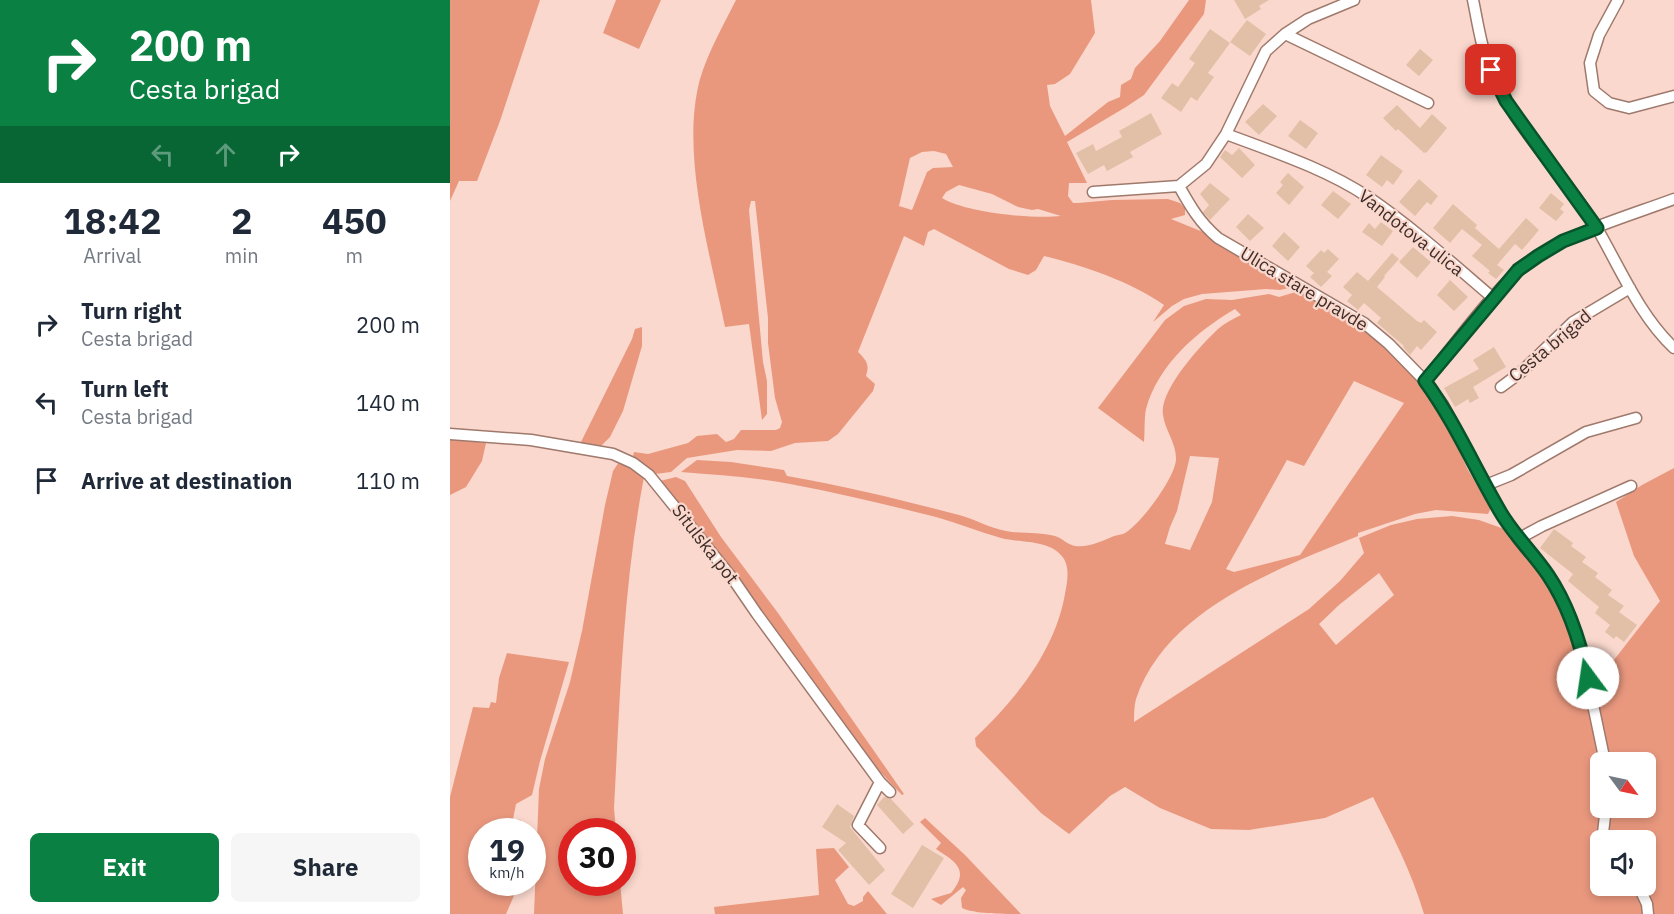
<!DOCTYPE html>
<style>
:root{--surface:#fff;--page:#f6f6f7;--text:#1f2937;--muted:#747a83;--accent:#0b8043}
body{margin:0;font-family:"IBM Plex Sans",sans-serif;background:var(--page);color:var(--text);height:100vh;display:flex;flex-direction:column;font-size:22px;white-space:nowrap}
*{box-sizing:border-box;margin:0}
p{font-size:20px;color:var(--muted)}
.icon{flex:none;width:33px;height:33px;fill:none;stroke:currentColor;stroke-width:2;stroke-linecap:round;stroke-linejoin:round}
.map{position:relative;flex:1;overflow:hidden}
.details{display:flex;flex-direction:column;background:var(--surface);width:450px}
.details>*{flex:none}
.guide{background:#0b8043;color:#fff;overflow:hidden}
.needle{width:39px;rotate:123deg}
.fabs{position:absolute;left:1140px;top:752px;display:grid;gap:12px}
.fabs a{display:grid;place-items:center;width:66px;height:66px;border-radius:9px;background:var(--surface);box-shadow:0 3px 9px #0003;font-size:30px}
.speed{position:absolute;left:18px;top:818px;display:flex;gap:12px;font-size:30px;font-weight:700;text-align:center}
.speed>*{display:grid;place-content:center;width:78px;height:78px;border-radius:50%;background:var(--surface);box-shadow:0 3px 9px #0003;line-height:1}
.speed small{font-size:15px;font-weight:400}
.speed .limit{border:9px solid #d22;background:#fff;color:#111}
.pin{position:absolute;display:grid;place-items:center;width:51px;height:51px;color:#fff;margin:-26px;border-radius:12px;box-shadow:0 3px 9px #0006}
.me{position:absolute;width:66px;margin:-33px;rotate:346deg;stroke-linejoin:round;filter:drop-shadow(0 0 4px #0008)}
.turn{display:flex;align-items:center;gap:21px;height:126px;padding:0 30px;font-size:27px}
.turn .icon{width:78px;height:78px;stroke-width:2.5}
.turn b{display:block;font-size:42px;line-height:51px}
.lanes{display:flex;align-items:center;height:57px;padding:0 30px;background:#0003;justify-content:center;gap:30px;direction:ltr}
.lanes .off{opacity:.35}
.eta{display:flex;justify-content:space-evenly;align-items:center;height:102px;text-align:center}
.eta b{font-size:36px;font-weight:700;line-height:42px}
.cta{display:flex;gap:12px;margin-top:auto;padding:12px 30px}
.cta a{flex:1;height:69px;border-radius:9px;background:var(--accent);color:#fff;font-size:24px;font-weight:700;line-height:69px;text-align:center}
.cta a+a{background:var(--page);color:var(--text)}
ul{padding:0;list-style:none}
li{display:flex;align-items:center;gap:18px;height:78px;padding:0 30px}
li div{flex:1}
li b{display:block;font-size:22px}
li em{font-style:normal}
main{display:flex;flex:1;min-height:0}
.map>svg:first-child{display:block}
.green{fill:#e9987e;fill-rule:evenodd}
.building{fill:#e2c0a7}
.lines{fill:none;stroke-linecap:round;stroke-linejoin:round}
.minor-casing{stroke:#9f796c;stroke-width:13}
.minor{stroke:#fff;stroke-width:10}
.route-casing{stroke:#07532c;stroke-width:15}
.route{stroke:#0b8043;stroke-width:10}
.labels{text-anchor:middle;stroke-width:4.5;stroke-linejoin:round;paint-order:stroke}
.street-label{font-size:18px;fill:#3d2d28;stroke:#fad8cd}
</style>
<main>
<section class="details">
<div class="guide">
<div class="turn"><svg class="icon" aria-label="right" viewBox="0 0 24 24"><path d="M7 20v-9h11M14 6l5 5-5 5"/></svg><div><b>200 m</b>Cesta brigad</div></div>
<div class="lanes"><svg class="icon off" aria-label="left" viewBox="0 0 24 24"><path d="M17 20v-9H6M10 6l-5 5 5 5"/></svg><svg class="icon off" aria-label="ahead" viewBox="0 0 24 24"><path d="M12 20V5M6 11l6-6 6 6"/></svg><svg class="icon" aria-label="right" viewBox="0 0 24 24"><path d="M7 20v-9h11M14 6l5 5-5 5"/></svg></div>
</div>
<div class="eta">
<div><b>18:42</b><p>Arrival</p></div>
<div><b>2</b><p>min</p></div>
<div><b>450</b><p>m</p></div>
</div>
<ul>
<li><svg class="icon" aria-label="right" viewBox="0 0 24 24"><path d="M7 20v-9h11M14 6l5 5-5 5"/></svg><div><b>Turn right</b><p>Cesta brigad</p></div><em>200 m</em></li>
<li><svg class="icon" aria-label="left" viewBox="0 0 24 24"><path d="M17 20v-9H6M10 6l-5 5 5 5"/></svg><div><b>Turn left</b><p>Cesta brigad</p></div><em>140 m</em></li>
<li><svg class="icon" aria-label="arrive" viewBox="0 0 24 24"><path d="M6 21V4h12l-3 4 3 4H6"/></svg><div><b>Arrive at destination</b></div><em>110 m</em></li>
</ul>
<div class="cta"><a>Exit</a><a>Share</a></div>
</section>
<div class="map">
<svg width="1224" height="914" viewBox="0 0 1224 914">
<rect width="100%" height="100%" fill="#fad8cd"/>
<!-- green -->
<path class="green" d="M0,0H90L50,121L27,181H9L0,201Z
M166,0H211L189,49L153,33Z
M286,0H641L645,33L620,74L605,84L597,85L600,106L615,136L658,102L670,97L671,85L681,79L685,68L710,41L739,0H756L754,14L694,95L676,107L617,142L637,183H619L618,196L623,203H628L662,200L718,199L730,203L735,208V215L721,219L753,232L779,251L843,287L830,290L816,289L752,294L734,299L722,306L703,322L714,305C682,282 632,265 594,256L586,270L578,275L559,269L484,229L478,232L474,246L454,236L408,352C416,360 420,364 416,376L425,384L423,391L388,434L378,441L345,443L321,451L287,450L237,458L221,472L205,474L183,456L184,452L198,454L238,443L247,436L267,434L276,442L284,439L291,430H326L330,428L332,422L325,398L318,343V318L305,201H301L299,210L313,362L317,381V414L312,420L299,324L275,327C260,253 230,153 250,79C258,52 273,26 286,0ZM484,151L496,154L503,167L483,168L477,172L462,210L449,206L460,158L472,152ZM509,185L542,194L568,207L582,210L588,209L611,216C582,219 517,213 492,198L496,192Z
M849,291L915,328L969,383L982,398L996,422L1018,470L1041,508L1038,514L986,510L965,514L908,533V536C828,569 716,609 686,699C684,706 684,715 684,722L859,609L890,581L914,553L909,538L941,525L967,519L1002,516L1029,520L1057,530L1090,573L1115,612L1143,713L1150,762V807H1154L1150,843V885H1184L1187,889L1195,914H974C961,870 943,837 923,797L875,818L799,830L761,829L710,808L675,787L660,796L619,834L591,813L526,746L525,738C566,699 605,651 615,594C617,583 620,569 614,559C602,539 570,543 551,538C529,532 508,523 486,517C438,505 389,493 340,484C304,477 268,475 231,472L247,460L281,462L334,470L337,476C395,486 452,500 509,515C525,519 539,528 556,531C572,534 590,532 605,536C612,538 618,545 625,546C638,548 652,541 664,536C667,535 670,535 673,534C688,528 727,476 726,458C726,443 715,430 713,415C709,390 751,345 768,329C775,323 783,319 791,315L785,309C747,331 708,365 696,409C694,419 695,431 694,442L648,408L715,320L734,306L756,299L782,300L819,294L829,297ZM904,381L954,403L850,555L784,572L776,569L837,460L854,466ZM740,456L769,458L762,502L740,550L715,544L720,527L727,511ZM929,573L944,595L886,645L869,624L889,605Z
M192,327V346L173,411L160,437L150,447L130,444L182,339L185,329Z
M0,439L36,443L32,461L16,487L0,495Z
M169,462L175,463L194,477C173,586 170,698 164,808L166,831H122V882H170L173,914H84L89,789L95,759L120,682L132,631L155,505L163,471Z
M1224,468V914H1201L1198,895L1193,885H1196V840H1157L1159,807H1196V762H1159L1142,688L1210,601L1184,556L1166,502L1192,485Z
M226,477L235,481L271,537L328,613L454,794L452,795C396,738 351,669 305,604C275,562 242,521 210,481Z
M57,653L119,662L90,761L82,795L66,804L63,819L71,820L72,824L68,831H32V882H67L66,891L56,914H0V797L23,707L39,708L41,702L46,703L49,678Z
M475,818L515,855L571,914C554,914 525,914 512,908L511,898L516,890L513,887L491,905L481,899L501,893C520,870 506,862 486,849L491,843L470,822Z
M384,848L399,867L385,880L398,904L404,906L413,901V897L418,891L437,914H265L264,907L369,895L366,849Z"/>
<!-- building -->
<path class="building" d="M784,0H819L809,6L811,9L795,19Z
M797,20L816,34L800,56L780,42Z
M760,29L780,43L758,73L764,77L747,101L741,97L731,112L711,98L722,83L728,87L745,63L739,59Z
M970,49L983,60L969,76L956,65Z
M813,104L827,116L809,135L795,122Z
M947,105L970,128L982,114L997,128L977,152L974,153L948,129L946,131L933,118Z
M701,113L712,134L680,152L683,157L657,171L654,165L638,174L626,153L643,144L646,151L672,137L669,131Z
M850,120L868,133L856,149L838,136Z
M789,148L805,165L792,178L770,157L775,150L782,155Z
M931,155L953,171L943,185L937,180L932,187L916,175Z
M838,173L854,187L839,205L826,193L833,185L830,182Z
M969,179L988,196L981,205L977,202L965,216L949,202Z
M760,183L780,199L760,220L753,212L759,205L750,194Z
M883,191L901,204L888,219L871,205Z
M1101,193L1114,204L1110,209L1114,212L1106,221L1089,208Z
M1003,204L1027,225L1025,228L1049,249L1076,218L1089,230L1072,250L1065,244L1047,265L1054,270L1046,279L1038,273L1040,271L1022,256L1032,245L1012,229L1000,243L983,228Z
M798,214L814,228L800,241L786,227Z
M931,222L943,231L932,246L912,232L919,223L925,229Z
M834,232L850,247L838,261L822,246Z
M963,247L981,262L967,278L949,262Z
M878,249L889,259L877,272L882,276L871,287L860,277L864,273L856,266L871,250L874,253Z
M942,253L949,259L934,276L935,277L927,287L967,321L971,323L974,320L987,332L971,350L967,346L960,355L953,347L954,346L927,323L931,318L914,303L908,310L897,301L902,295L893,287L907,272L918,281Z
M1000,280L1018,297L1004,311L987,295Z
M1044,347L1056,367L1023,387L1029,398L1020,403L1018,399L1005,407L994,388L1029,369L1023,360Z
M1104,529L1123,543L1121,546L1136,557L1132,562L1148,573L1145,577L1162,590L1158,595L1174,606L1169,612L1187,625L1174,642L1166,636L1164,639L1155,632L1160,625L1145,613L1149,607L1118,581L1123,574L1090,548Z
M434,797L441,799L464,824L453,834L427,805Z
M387,804L404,816L400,827L435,870L419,885L388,850L396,843L372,827Z
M472,845L494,858L463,908L441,894Z"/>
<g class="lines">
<!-- minor casing -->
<g class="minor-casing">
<path id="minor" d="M1023,0C1027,19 1030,40 1036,58C1058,124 1113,171 1148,230C1171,270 1190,316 1224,348
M1168,0L1149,35L1140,63L1144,91L1159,103L1179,108L1224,96
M835,34L978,103
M776,134C824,152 876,169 918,197C962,227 1002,263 1043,298
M729,186C740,206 750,223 768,238L914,323L939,344L975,381L993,405L1052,514L1068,539L1098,575L1119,613L1132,652L1155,762
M643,192L729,186L756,164L776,134L816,51L835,34L858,19L904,0
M975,381C1007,342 1048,282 1089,255C1126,231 1181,215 1224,199
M1051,387L1070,373L1123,322L1180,288
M0,434L81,440L163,454L183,463L199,475L283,579L307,614L430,782L440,792
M1036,485L1061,475L1136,432L1186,418
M1068,539L1092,526L1181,486
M1154,840L1153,833L1156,807
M430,848L408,825L430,782
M1188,885L1197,904L1198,914"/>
</g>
<!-- minor -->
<use href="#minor" class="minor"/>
</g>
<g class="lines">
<!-- route casing -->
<g class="route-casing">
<path id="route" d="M1041,70L1056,101L1068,118L1147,228L1113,241L1088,256L1068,270L975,381C1005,422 1025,469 1051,513C1064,535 1083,553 1098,575C1119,606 1130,641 1138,678"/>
</g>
<!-- route -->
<use href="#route" class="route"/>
</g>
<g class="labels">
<!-- street labels -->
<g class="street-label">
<text transform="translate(961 233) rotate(38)" y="6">Vandotova ulica</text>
<text transform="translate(854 289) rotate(31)" y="6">Ulica stare pravde</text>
<text transform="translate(1100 346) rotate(-40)" y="6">Cesta brigad</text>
<text transform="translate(255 544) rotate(52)" y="6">Situlska pot</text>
</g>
</g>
</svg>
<div class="fabs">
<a><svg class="needle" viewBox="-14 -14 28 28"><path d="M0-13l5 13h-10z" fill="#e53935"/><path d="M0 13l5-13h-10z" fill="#747a83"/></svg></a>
<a><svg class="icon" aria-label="sound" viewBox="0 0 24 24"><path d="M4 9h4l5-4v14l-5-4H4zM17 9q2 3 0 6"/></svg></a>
</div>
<div class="speed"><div>19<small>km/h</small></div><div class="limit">30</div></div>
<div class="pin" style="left:1041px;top:70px;background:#d93025"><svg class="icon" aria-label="arrive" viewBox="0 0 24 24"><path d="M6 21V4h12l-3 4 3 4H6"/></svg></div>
<svg class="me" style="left:1138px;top:678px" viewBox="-20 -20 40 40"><circle r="19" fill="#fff"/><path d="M0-13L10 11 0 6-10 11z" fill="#0b8043"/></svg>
</div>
</main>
